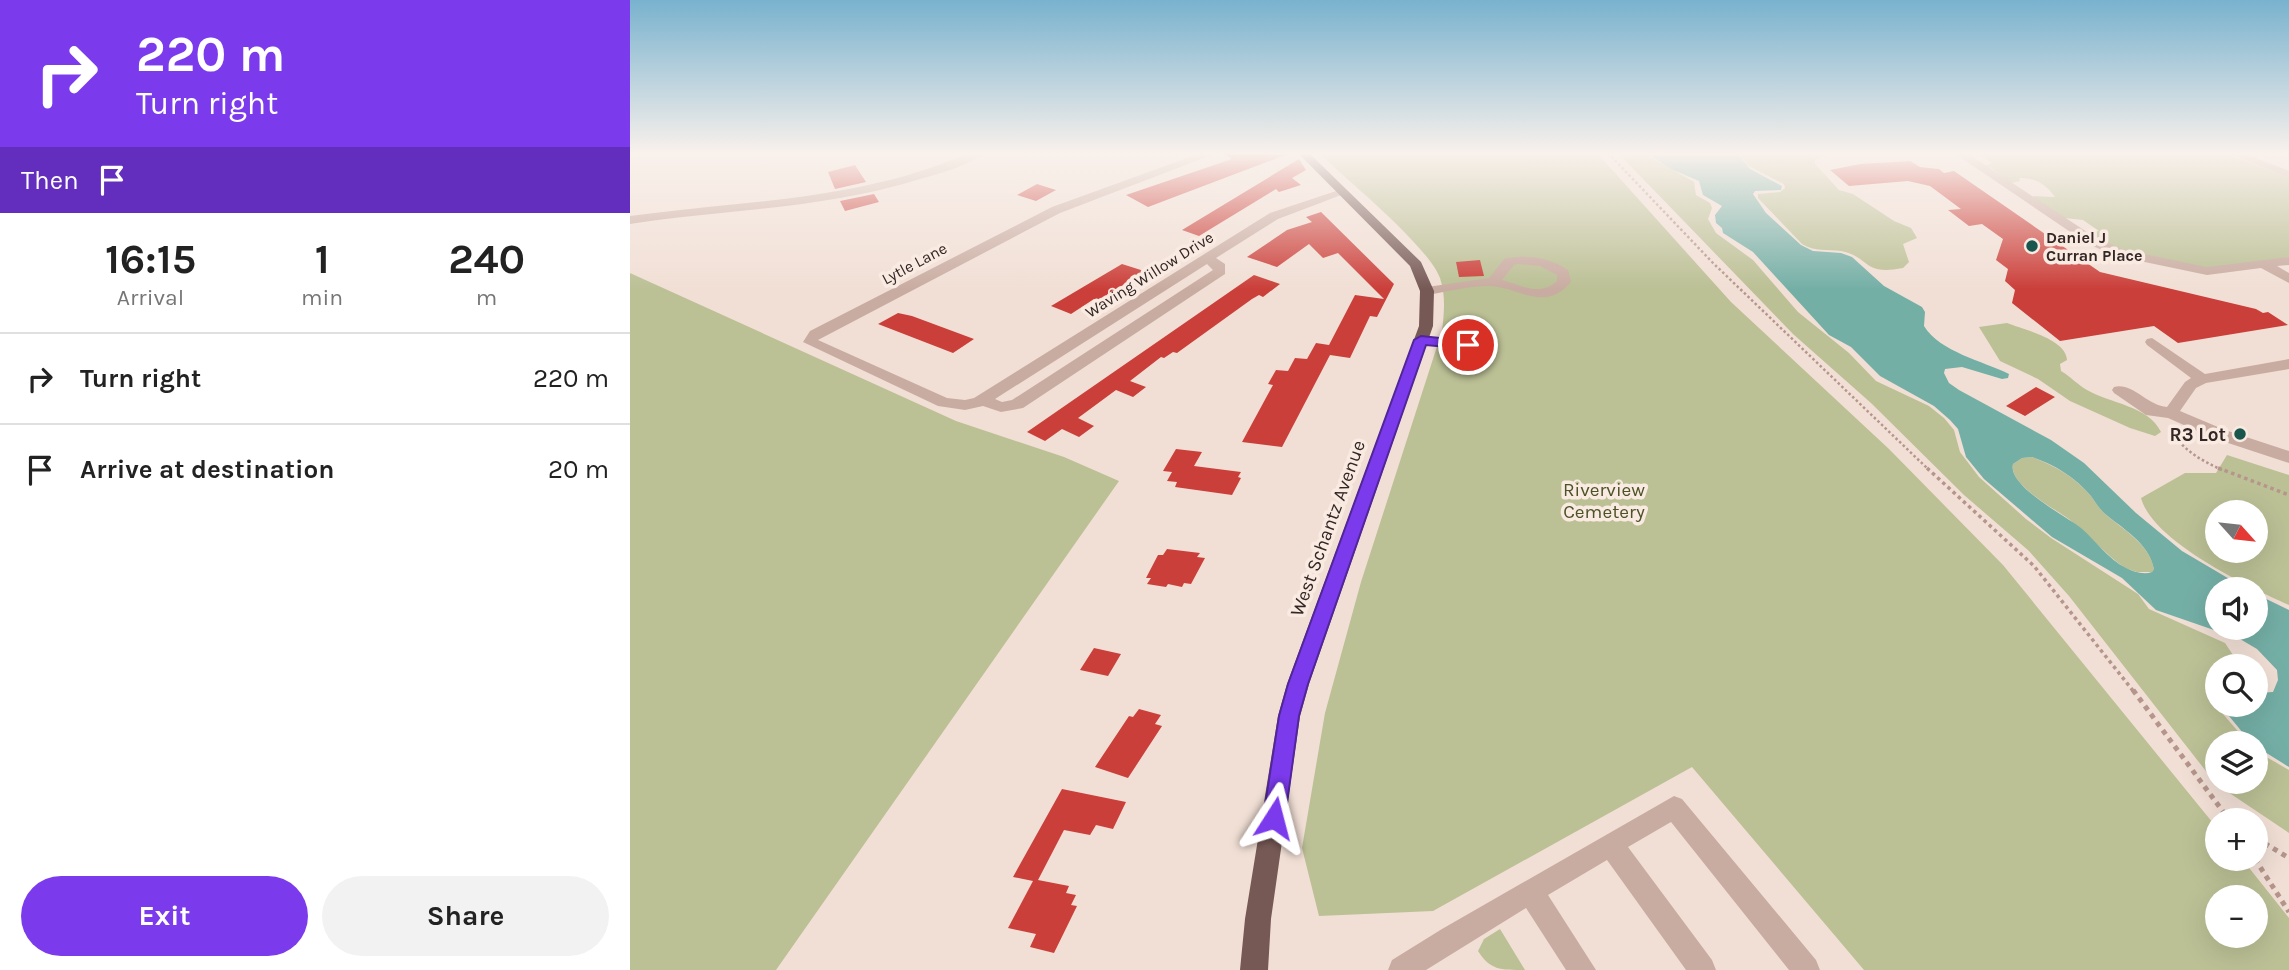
<!DOCTYPE html>
<meta charset="utf-8">
<style>
:root{--surface:#fff;--page:#f2f2f2;--text:#222;--muted:#767676;--line:#e0e0e0;--accent:#7c3aed}
body{margin:0;font-family:Karla,sans-serif;background:var(--page);color:var(--text);height:100vh;display:flex;flex-direction:column;font-size:26px;white-space:nowrap}
*{box-sizing:border-box;margin:0}
p{font-size:23px;color:var(--muted)}
.icon{flex:none;width:38px;height:38px;fill:none;stroke:currentColor;stroke-width:2;stroke-linecap:round;stroke-linejoin:round}
.map{position:relative;flex:1;overflow:hidden}
.sheet{display:flex;flex-direction:column;background:var(--surface);width:630px}
.sheet>*{flex:none}
.guide{background:#7c3aed;color:#fff;overflow:hidden}
.needle{width:46px;rotate:117deg}
.fabs{position:absolute;left:1575px;top:500px;display:grid;gap:14px}
.fabs a{display:grid;place-items:center;width:63px;height:63px;border-radius:50%;background:var(--surface);box-shadow:0 7px 28px #0002;font-size:35px}
.pin{position:absolute;display:grid;place-items:center;width:60px;height:60px;color:#fff;margin:-30px;border:4px solid #fff;border-radius:50%;box-shadow:0 2px 7px #0007}
.me{position:absolute;width:77px;margin:-38px;rotate:9deg;stroke-linejoin:round;filter:drop-shadow(0 0 5px #0008)}
.turn{display:flex;align-items:center;gap:24px;height:147px;padding:0 21px;font-size:32px}
.turn .icon{width:91px;height:91px;stroke-width:2.5}
.turn b{display:block;font-size:49px;line-height:60px}
.then{display:flex;align-items:center;height:66px;padding:0 21px;background:#0003;gap:14px;font-size:26px}
.eta{display:flex;justify-content:space-evenly;align-items:center;height:119px;text-align:center}
.eta b{font-size:42px;font-weight:700;line-height:49px}
.cta{display:flex;gap:14px;margin-top:auto;padding:14px 21px}
.cta a{flex:1;height:80px;border-radius:42px;background:var(--accent);color:#fff;font-size:28px;font-weight:700;line-height:80px;text-align:center}
.cta a+a{background:var(--page);color:var(--text)}
ul{padding:0;list-style:none}
li{display:flex;align-items:center;gap:21px;height:91px;padding:0 21px;border-top:2px solid var(--line)}
li div{flex:1}
li b{display:block;font-size:26px}
li em{font-style:normal}
main{display:flex;flex:1;min-height:0}
.map>svg:first-child{display:block}
.green{fill:#bbc095;fill-rule:evenodd}
.water{fill:#74afa6;fill-rule:evenodd}
.building{fill:#cb3f3a}
.lines{fill:none;stroke-linecap:round;stroke-linejoin:round}
.path-far2{stroke:#b5958c;stroke-width:2.5;stroke-dasharray:2.5 2.5;stroke-linecap:butt}
.path-far1{stroke:#b5958c;stroke-width:3.5;stroke-dasharray:3.5 3.5;stroke-linecap:butt}
.path{stroke:#b5958c;stroke-width:5;stroke-dasharray:5 5;stroke-linecap:butt}
.minor{fill:#c9aca1;fill-rule:evenodd}
.major{fill:#765955;fill-rule:evenodd}
.route{fill:#7c3aed;stroke:#51269a;stroke-width:2}
.poi-dot{fill:#19564e;stroke:#f9eae2;stroke-width:2.5}
.labels{text-anchor:middle;stroke-width:7;stroke-linejoin:round;paint-order:stroke}
.far-poi-label{font-size:16px;font-weight:bold;fill:#332624;stroke:#f9eae2;text-anchor:start}
.far-street-label{font-size:16px;fill:#332624;stroke:#f9eae2}
.poi-label{font-size:19px;font-weight:bold;fill:#332624;stroke:#f9eae2;text-anchor:end}
.park-label{font-size:19px;fill:#4c5327;stroke:#f9eae2}
.street-label{font-size:19px;fill:#332624;stroke:#f9eae2}
</style>
<main>
<section class="sheet">
<div class="guide">
<div class="turn"><svg class="icon" aria-label="right" viewBox="0 0 24 24"><path d="M7 20v-9h11M14 6l5 5-5 5"/></svg><div><b>220 m</b>Turn right</div></div>
<div class="then">Then<svg class="icon" aria-label="arrive" viewBox="0 0 24 24"><path d="M6 21V4h12l-3 4 3 4H6"/></svg></div>
</div>
<div class="eta">
<div><b>16:15</b><p>Arrival</p></div>
<div><b>1</b><p>min</p></div>
<div><b>240</b><p>m</p></div>
</div>
<ul>
<li><svg class="icon" aria-label="right" viewBox="0 0 24 24"><path d="M7 20v-9h11M14 6l5 5-5 5"/></svg><div><b>Turn right</b></div><em>220 m</em></li>
<li><svg class="icon" aria-label="arrive" viewBox="0 0 24 24"><path d="M6 21V4h12l-3 4 3 4H6"/></svg><div><b>Arrive at destination</b></div><em>20 m</em></li>
</ul>
<div class="cta"><a>Exit</a><a>Share</a></div>
</section>
<div class="map">
<svg width="1659" height="970" viewBox="0 0 1659 970">
<rect width="100%" height="100%" fill="#f1dfd5"/>
<!-- green -->
<path class="green" d="M689,153H967L1101,302L1259,449L1373,565L1587,828V859H1612L1659,918V970H1234L1062,767L803,911L689,916L672,848L695,713L731,582L812,331C814,313 816,296 810,278C798,246 717,180 689,153ZM1587,898H1626V936H1587Z
M988,153H1013L1064,182L1066,195L1080,203L1082,208L1078,219L1086,233L1123,260L1168,312L1219,353L1246,381L1299,406L1314,418L1324,430L1330,452L1349,477L1396,519L1421,538L1508,594L1519,609L1595,643L1603,655V667H1587V679L1575,688L1593,714L1619,744H1587V782H1626V751L1659,770V833L1586,784L1439,596L1399,551L1334,495L1241,403L1163,334Z
M1109,153H1201L1185,160V164L1209,190L1223,194L1264,221L1281,228L1287,238L1273,244L1279,262L1273,268C1232,276 1241,257 1211,251C1197,249 1185,252 1172,244L1128,198V194L1150,192L1155,188L1154,184L1119,166Z
M1347,153H1594L1659,178V257C1639,260 1619,265 1599,267C1560,271 1490,254 1458,233L1469,231L1453,220L1434,218L1405,199L1403,196L1425,197C1417,186 1406,177 1389,178L1390,181L1381,183L1361,168L1354,166L1362,163Z
M0,273L326,421L434,457L489,481L146,970H0Z
M1377,323C1395,330 1436,339 1437,360L1430,364L1431,371C1441,377 1448,385 1457,390C1479,403 1519,406 1531,432L1525,436L1500,428L1440,401L1408,379L1370,361L1349,327Z
M1597,455L1659,475V605C1619,587 1523,542 1511,498L1555,473H1586ZM1587,513H1626V551H1587Z
M1402,457C1425,466 1445,477 1461,496C1465,502 1469,508 1474,513C1493,530 1519,543 1524,569L1522,572H1507L1495,568C1475,554 1459,535 1440,520C1426,509 1378,485 1383,464L1392,458Z
M870,929L895,970C870,970 860,970 848,951L854,939Z"/>
<!-- water -->
<path class="water" d="M1017,153H1107L1120,169L1152,186L1151,190L1125,191L1123,194L1136,213L1171,245L1183,251L1211,253L1222,257L1254,286L1292,307L1295,312L1294,326C1310,352 1353,361 1379,374L1378,378L1372,379L1332,367L1315,369L1314,373L1319,383L1329,390L1421,440L1454,463L1506,513L1552,551L1618,590H1587V628H1626V594L1659,610V767L1622,744L1590,705H1626V693L1643,692L1648,680L1647,670L1627,649L1610,639L1526,610L1492,578L1422,537L1354,479L1336,457L1328,429L1320,420L1304,406L1250,376L1221,347L1199,335L1123,252L1093,233L1092,228L1086,223L1085,215L1092,206L1073,195L1069,181L1041,169ZM1402,457C1425,465 1445,477 1461,496C1465,502 1469,508 1474,513C1493,529 1519,543 1524,569L1522,572C1514,575 1504,572 1496,568C1478,559 1466,541 1451,528C1436,516 1377,486 1383,464L1392,458Z"/>
<!-- building -->
<path class="building" d="M593,153L655,155L518,207L496,195L602,159Z
M669,159L676,170L662,178L671,185L649,192L646,189L569,236L552,230Z
M1280,161L1290,167L1309,169L1314,173L1324,171L1470,272L1626,309L1633,313L1638,312L1658,325L1548,343L1524,326L1430,341L1382,303L1385,290L1375,281L1378,269L1366,260L1373,239L1352,224L1339,226L1318,210L1331,209L1300,186L1278,181L1219,186L1200,170L1230,164Z
M225,165L236,182L205,189L198,172Z
M407,184L426,190L406,201L387,195Z
M244,194L249,202L215,211L210,201Z
M691,212L764,284L747,317L740,316L720,358L700,355L652,447L612,442L643,385L638,384L646,370L658,371L665,358L677,359L686,343L699,345L725,295L754,299L708,253L693,258L679,244L647,267L617,257L657,230L682,222L676,217Z
M850,260L854,276L829,277L826,262Z
M492,264L514,271L469,301L464,299L441,314L421,306Z
M624,275L650,284L633,297L629,295L622,299L547,353L543,352L534,358L531,357L500,381L516,387L503,397L486,390L448,418L464,426L449,437L432,429L415,441L397,432Z
M268,313L282,316L344,339L323,353L248,324Z
M1406,387L1425,397L1395,416L1376,406Z
M546,449L572,452L564,466L611,472L608,477L611,478L602,495L545,487L547,482L537,481L542,472L533,471Z
M537,549L570,553L567,557L575,558L561,584L554,583L552,587L538,584L536,587L517,584L521,578H516L528,555H533Z
M464,648L491,654L478,676L450,670Z
M509,709L531,715L525,724L532,726L498,778L465,767L499,716L503,717Z
M432,789L496,802L483,829L466,825L460,835L434,830L408,880L439,886L436,893L446,895L441,905L447,906L424,953L400,947L406,934L378,928L403,881L383,877Z"/>
<g class="lines">
<!-- path-far2 -->
<path class="path-far2" d="M978,153L1083,263L1299,470
M1541,428C1551,450 1571,460 1592,470"/>
<!-- path-far1 -->
<path class="path-far1" d="M1297,468L1404,566L1504,692
M1588,468L1659,495"/>
<!-- path -->
<path class="path" d="M1503,690L1600,821
M1626,838L1659,858
M1625,859L1659,912"/>
<!-- minor -->
<path class="minor" d="M339,153H354C338,166 311,173 290,179C195,209 98,209 0,224V216L16,214C128,200 233,199 339,153Z
M571,153H587L430,213L188,340L317,398L335,400L344,398L640,213L709,190L719,192L648,219L586,258L595,264V274L393,408L371,412L353,406L335,410L308,406L173,342L180,331L422,207ZM577,264L583,270L382,400L372,402L365,399Z
M1324,153H1337L1466,238L1495,250L1577,267L1659,257V265L1647,266L1659,273V283L1631,268L1577,275L1486,256L1458,244Z
M1597,153H1612L1659,171V178Z
M888,257C906,256 922,260 938,270L941,282C914,314 889,286 858,286C837,286 817,292 797,295L790,291L797,287L859,278L875,258ZM888,264L910,266L927,275V281C910,297 891,285 872,280L884,265Z
M791,336L838,341L845,345L838,349L786,343L784,340Z
M1522,338L1575,374L1659,359V369L1576,383L1566,388L1550,411L1595,430L1659,451V463L1583,438L1538,418L1516,415L1484,393L1482,390L1484,387C1502,382 1518,406 1537,407L1555,382L1561,378L1517,345L1515,342L1517,339Z
M1044,796L1052,799L1186,960L1190,970H1159L1041,822L998,847L1082,960L1086,970H1056L977,860L918,895L966,970H936L896,908L796,970H758L762,960L812,929Z"/>
<!-- major -->
<path class="major" d="M668,153H679L791,262L804,291L803,326L679,684L670,716L641,919L638,970H610L615,919L648,716L657,684L789,326L790,291L780,266Z"/>
</g>
<!-- sky -->
<linearGradient id="sky" x2="0" y2="1"><stop stop-color="#79b2ce"/><stop offset="0.53" stop-color="#f9f1ec"/><stop offset="1" stop-color="#f9f1ec" stop-opacity="0"/></linearGradient>
<rect width="1659" height="289" fill="url(#sky)"/>
<!-- route -->
<path class="route" d="M791,336L838,341L844,345L838,349L796,345L678,684L669,716L655,818L652,825L644,828L636,825L633,818L649,716L658,684L784,340Z"/>
<!-- markers -->
<g class="poi-dot">
<circle cx="1402" cy="246" r="7"/>
<circle cx="1610" cy="434" r="7"/>
</g>
<g class="labels">
<!-- far-poi labels -->
<g class="far-poi-label">
<text x="1416" y="243">Daniel J<tspan x="1416" dy="18">Curran Place</tspan></text>
</g>
<!-- far-street labels -->
<g class="far-street-label">
<text transform="translate(284 263) rotate(-28)" y="6">Lytle Lane</text>
<text transform="translate(519 274) rotate(-32)" y="6">Waving Willow Drive</text>
</g>
<!-- poi labels -->
<g class="poi-label">
<text x="1596" y="441">R3 Lot</text>
</g>
<!-- park labels -->
<g class="park-label">
<text x="974" y="496">Riverview<tspan x="974" dy="22">Cemetery</tspan></text>
</g>
<!-- street labels -->
<g class="street-label">
<text transform="translate(697 528) rotate(-70)" y="7">West Schantz Avenue</text>
</g>
</g>
</svg>
<div class="fabs">
<a><svg class="needle" viewBox="-14 -14 28 28"><path d="M0-13l5 13h-10z" fill="#e53935"/><path d="M0 13l5-13h-10z" fill="#767676"/></svg></a>
<a><svg class="icon" aria-label="sound" viewBox="0 0 24 24"><path d="M4 9h4l5-4v14l-5-4H4zM17 9q2 3 0 6"/></svg></a>
<a><svg class="icon" aria-label="search" viewBox="0 0 24 24"><circle cx="10" cy="10" r="6"/><path d="M15 15l6 6"/></svg></a>
<a><svg class="icon" aria-label="layers" viewBox="0 0 24 24"><path d="M12 4l9 5-9 5-9-5zM3 14l9 5 9-5"/></svg></a>
<a>+</a>
<a>−</a>
</div>
<div class="pin" style="left:838px;top:345px;background:#d93025"><svg class="icon" aria-label="arrive" viewBox="0 0 24 24"><path d="M6 21V4h12l-3 4 3 4H6"/></svg></div>
<svg class="me" style="left:644px;top:818px" viewBox="-20 -20 40 40"><path d="M0-17L14 15 0 8-14 15z" fill="#7c3aed" stroke="#fff" stroke-width="4"/></svg>
</div>
</main>
